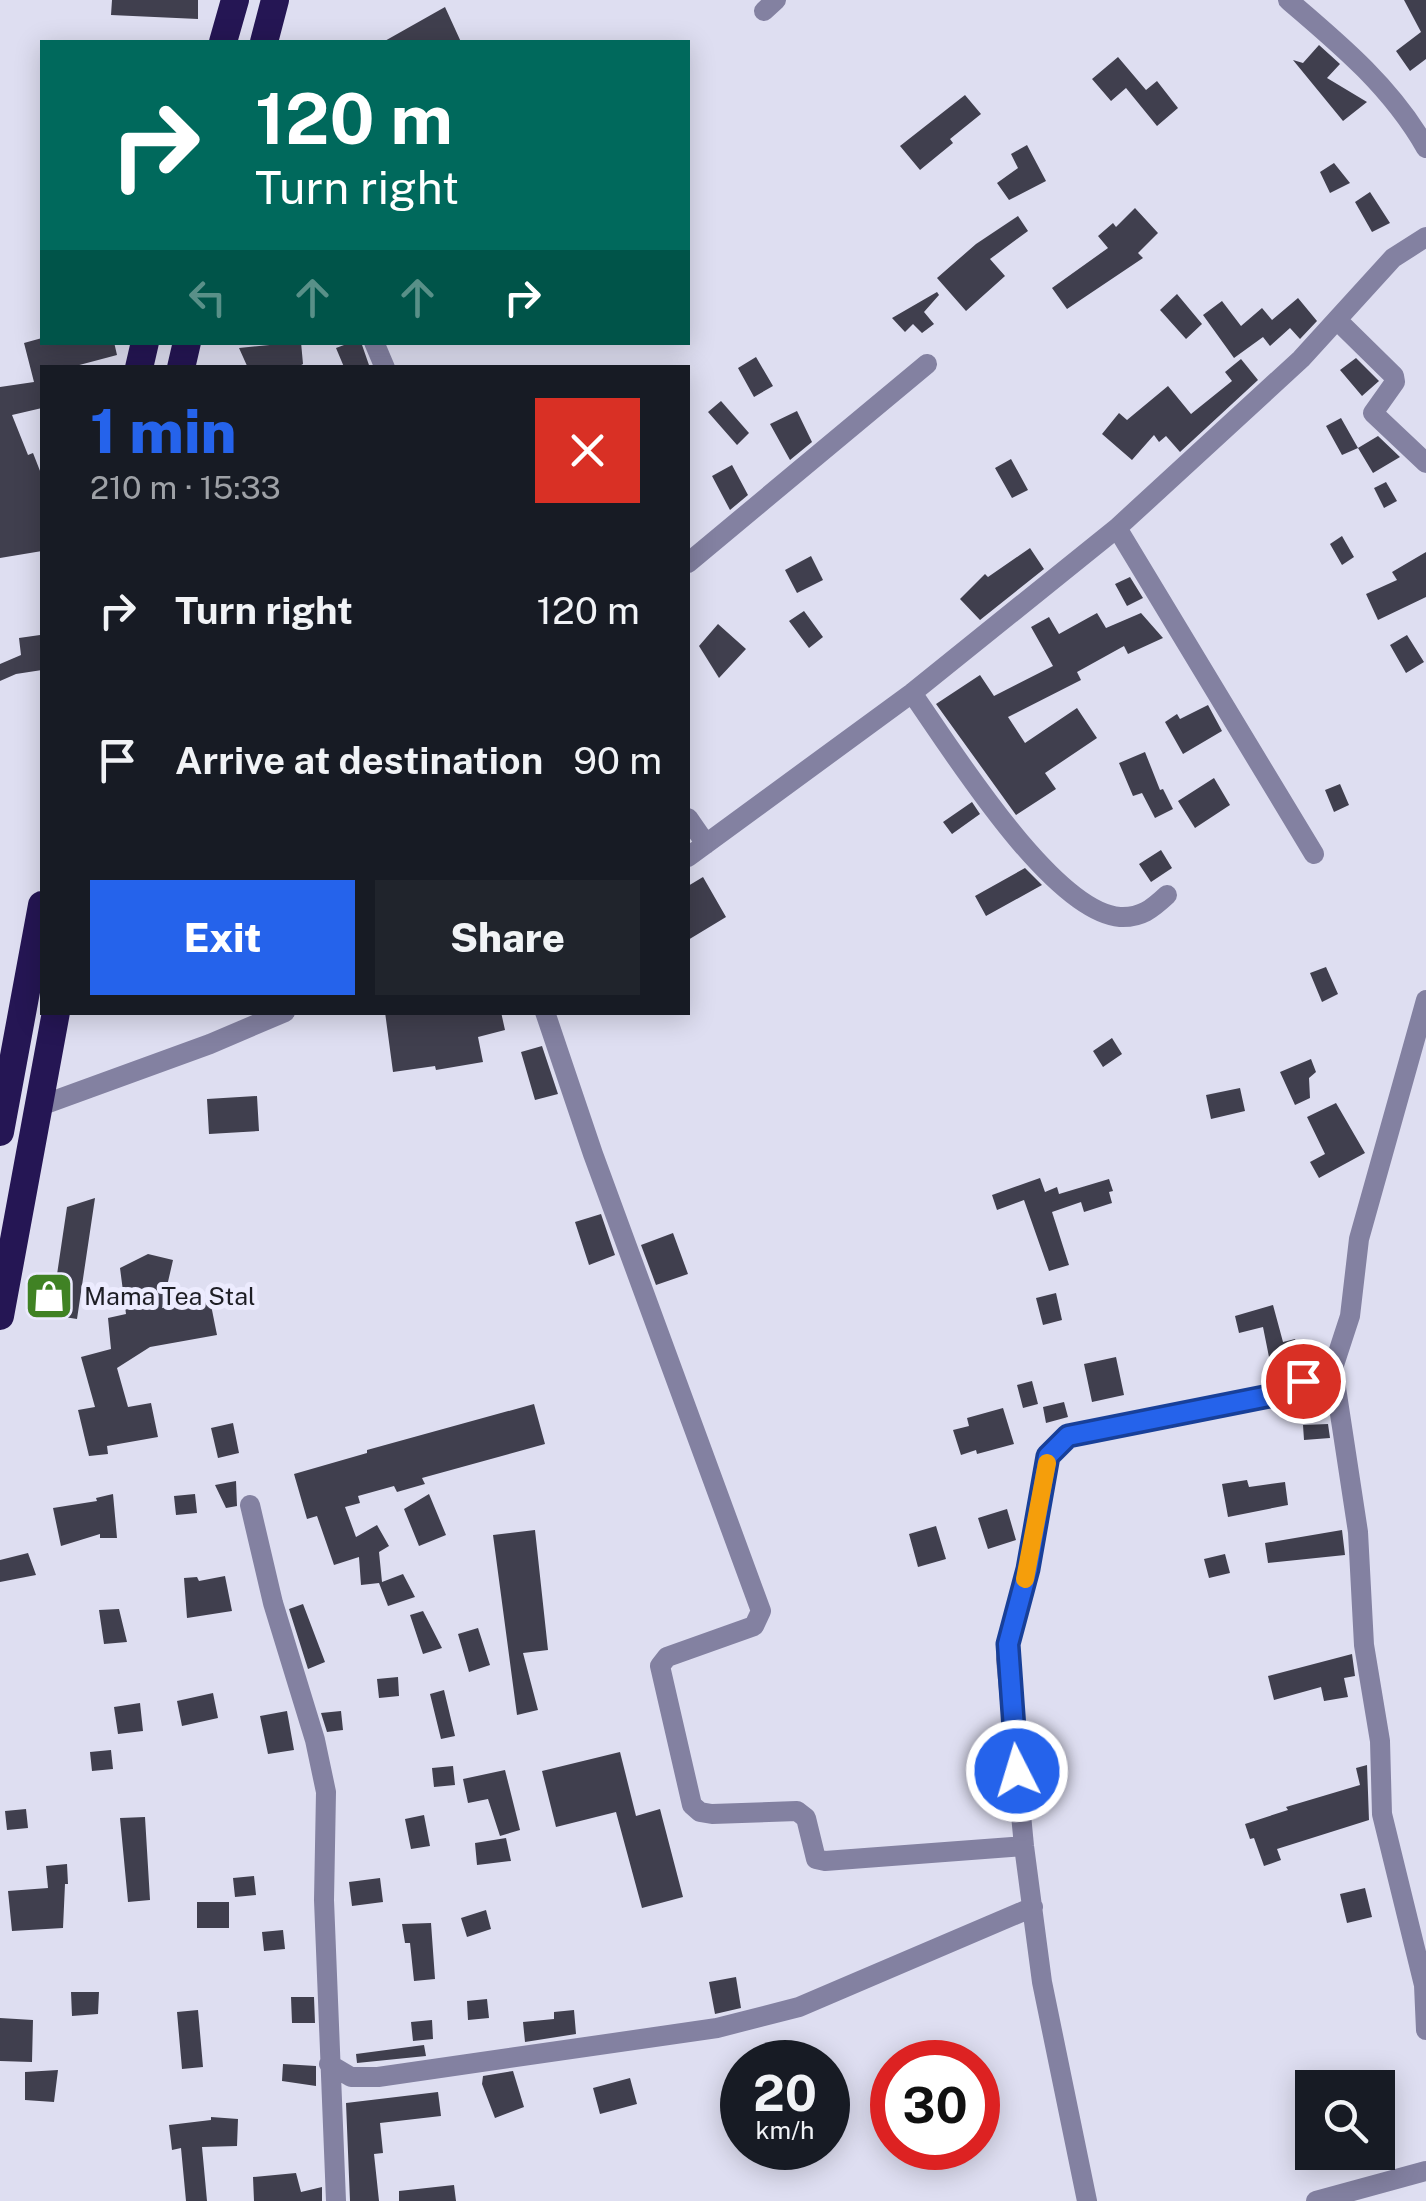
<!DOCTYPE html>
<meta charset="utf-8">
<style>
:root{--surface:#171b24;--page:#20242c;--text:#f1f3f6;--muted:#9ea1a6;--accent:#2563eb}
body{margin:0;font-family:"Public Sans",sans-serif;background:var(--page);color:var(--text);height:100vh;display:flex;flex-direction:column;font-size:38px;white-space:nowrap}
*{box-sizing:border-box;margin:0}
p{font-size:32px;color:var(--muted)}
.icon{flex:none;width:55px;height:55px;fill:none;stroke:currentColor;stroke-width:2;stroke-linecap:round;stroke-linejoin:round}
.map{position:relative;flex:1;overflow:hidden}
.drawer{position:absolute;left:40px;top:365px;width:650px;height:650px;display:flex;flex-direction:column;background:var(--surface);border-radius:0px;box-shadow:0 5px 25px #0003}
.drawer>*{flex:none}
.guide{position:absolute;left:40px;top:40px;width:650px;height:305px;border-radius:0px;box-shadow:0 5px 25px #0003;background:#00695c;color:#fff;overflow:hidden}
.controls{position:absolute;left:1295px;top:2070px;display:grid;gap:20px}
.controls a{display:grid;place-items:center;width:100px;height:100px;border-radius:0px;background:var(--surface);box-shadow:0 5px 25px #0003;font-size:50px}
.speed{position:absolute;left:720px;top:2040px;display:flex;gap:20px;font-size:50px;font-weight:700;text-align:center}
.speed>*{display:grid;place-content:center;width:130px;height:130px;border-radius:50%;background:var(--surface);box-shadow:0 5px 25px #0003;line-height:1}
.speed small{font-size:25px;font-weight:400}
.speed .limit{border:15px solid #d22;background:#fff;color:#111}
.pin{position:absolute;display:grid;place-items:center;width:85px;height:85px;color:#fff;margin:-42px;border:5px solid #fff;border-radius:50%;box-shadow:0 2px 10px #0007}
.me{position:absolute;width:110px;margin:-55px;rotate:355deg;stroke-linejoin:round;filter:drop-shadow(0 0 8px #0008)}
.turn{display:flex;align-items:center;gap:35px;height:210px;padding:0 50px;font-size:45px}
.turn .icon{width:130px;height:130px;stroke-width:2.5}
.turn b{display:block;font-size:70px;line-height:85px}
.lanes{display:flex;align-items:center;height:95px;padding:0 50px;background:#0003;justify-content:center;gap:50px;direction:ltr}
.lanes .off{opacity:.35}
.round{display:grid;place-items:center;flex:none;width:105px;height:105px;border-radius:0px;background:var(--page)}
.summary{display:flex;align-items:center;justify-content:space-between;height:170px;padding:0 50px}
h1{font-size:60px;font-weight:800;line-height:75px;color:var(--accent)}
.button{display:flex;gap:20px;margin-top:auto;padding:20px 50px}
.button a{flex:1;height:115px;border-radius:0px;background:var(--accent);color:#fff;font-size:40px;font-weight:800;line-height:115px;text-align:center}
.button a+a{background:var(--page);color:var(--text)}
ul{padding:0;list-style:none}
li{display:flex;align-items:center;gap:30px;height:150px;padding:0 50px}
li div{flex:1}
li b{display:block;font-size:38px}
li em{font-style:normal}
.map>svg:first-child{display:block}
.building{fill:#403f4e}
.lines{fill:none;stroke-linecap:round;stroke-linejoin:round}
.minor{stroke:#8381a1;stroke-width:20}
.highway{stroke:#251654;stroke-width:28}
.route-casing{stroke:#184099;stroke-width:25}
.route{stroke:#2563eb;stroke-width:18}
.slow{stroke:#f59e0b;stroke-width:18}
.labels{text-anchor:middle;stroke-width:10;stroke-linejoin:round;paint-order:stroke}
.poi-label{font-size:25px;fill:#1e1e25;stroke:#ecebfe;text-anchor:start}
</style>
<div class="map">
<svg width="1426" height="2201" viewBox="0 0 1426 2201">
<rect width="100%" height="100%" fill="#dedef1"/>
<!-- building -->
<path class="building" d="M112,0H198V19L111,15Z
M1404,0H1426V59L1410,71L1396,51L1421,32Z
M445,7L461,42H383Z
M1319,45L1340,64L1327,78L1367,102L1343,121L1293,60L1303,63Z
M1118,57L1146,90L1157,81L1178,108L1157,126L1126,88L1111,101L1092,79Z
M965,95L981,114L950,139L953,143L920,170L900,146Z
M1027,145L1046,181L1009,200L997,183L1018,168L1011,154Z
M1334,163L1350,183L1330,193L1320,172Z
M1370,192L1390,223L1372,232L1355,202Z
M1135,208L1158,233L1138,253L1143,258L1067,309L1052,288L1108,248L1098,236L1113,223L1116,227Z
M1018,216L1028,231L990,259L1005,276L966,311L937,278L976,244Z
M937,292L939,295L924,312L934,324L922,333L913,324L905,332L892,318Z
M1177,294L1202,324L1186,339L1160,310Z
M1298,298L1317,321L1300,339L1290,328L1270,346L1263,337L1234,358L1203,315L1222,301L1241,326L1262,308L1272,320Z
M42,338V342H114L117,355L68,368H42V408L12,415L28,455L33,453L42,476V551L0,558V387L34,382L24,343Z
M301,342L303,364L296,368H248L239,348Z
M352,342H361L370,368L344,367L336,348Z
M756,357L773,386L754,397L738,368Z
M1356,358L1379,381L1362,396L1340,370Z
M1241,359L1258,380L1180,452L1166,436L1159,442L1154,435L1132,460L1102,434L1119,413L1127,420L1168,386L1191,414L1232,381L1225,372Z
M721,401L749,433L737,445L708,412Z
M797,411L812,442L790,460L770,424Z
M1341,418L1358,448L1342,455L1326,426Z
M1378,436L1400,457L1373,473L1358,448Z
M1011,459L1028,490L1012,498L995,468Z
M732,465L748,495L730,510L712,476Z
M1386,482L1397,501L1384,508L1374,488Z
M1342,536L1354,557L1342,565L1330,544Z
M1030,548L1044,569L980,620L960,599L985,574L988,577Z
M1426,552V597L1378,620L1366,594L1397,580L1392,572Z
M811,556L823,580L797,593L785,570Z
M1130,577L1143,598L1127,606L1115,584Z
M804,611L823,637L809,648L789,621Z
M1097,613L1106,628L1141,613L1163,638L1128,654L1124,646L1077,672L1081,680L1008,717L1025,743L1077,708L1097,738L1045,773L1056,789L1016,815L936,704L980,675L994,696L1053,666L1031,627L1049,617L1059,634Z
M718,624L746,649L719,678L699,646Z
M40,635L42,670L16,674L0,681V664L21,655L19,638Z
M1407,635L1424,662L1406,673L1390,645Z
M1208,705L1222,731L1183,754L1165,722L1177,714L1180,719Z
M1145,752L1160,790L1163,789L1173,809L1155,818L1142,793L1133,796L1119,763Z
M1214,778L1230,805L1195,828L1178,801Z
M1340,784L1349,805L1334,812L1325,790Z
M972,802L980,814L952,834L943,822Z
M1161,850L1172,868L1151,882L1139,864Z
M1025,868L1042,885L986,916L975,896Z
M703,877L726,917L688,940V886Z
M1326,967L1338,994L1322,1002L1310,973Z
M385,1012H501L505,1030L478,1037L483,1062L436,1070L435,1066L393,1072Z
M1112,1038L1122,1054L1103,1067L1093,1051Z
M542,1046L558,1094L535,1100L521,1052Z
M1311,1059L1316,1072L1309,1078L1310,1098L1295,1105L1280,1072Z
M1240,1088L1245,1111L1211,1119L1206,1095Z
M257,1096L259,1131L209,1134L207,1099Z
M1336,1103L1365,1153L1319,1178L1310,1162L1325,1154L1307,1117Z
M1040,1178L1045,1192L1057,1187L1059,1194L1109,1179L1113,1191L1109,1192L1112,1203L1084,1212L1081,1202L1052,1212L1069,1265L1049,1271L1024,1200L997,1210L992,1195Z
M95,1198L77,1319L51,1315L67,1207Z
M601,1214L615,1255L589,1265L575,1222Z
M673,1233L688,1274L656,1285L641,1245Z
M148,1254L173,1260L162,1308L210,1300L217,1335L150,1347L117,1368L128,1407L151,1403L158,1437L107,1446L108,1454L89,1456L78,1410L95,1407L81,1357L111,1349L108,1318L126,1314L120,1268Z
M1056,1293L1062,1320L1043,1325L1036,1298Z
M1273,1305L1283,1342L1295,1339L1305,1360L1271,1367L1263,1327L1239,1333L1235,1316Z
M1116,1357L1124,1395L1092,1402L1084,1364Z
M1032,1381L1038,1404L1023,1408L1017,1385Z
M1064,1402L1068,1417L1046,1423L1043,1407Z
M534,1404L545,1444L422,1478L425,1484L397,1492L394,1486L358,1496L360,1503L345,1507L356,1537L377,1525L389,1546L379,1552L382,1582L403,1574L415,1597L388,1606L379,1583L361,1585L359,1557L334,1565L317,1516L307,1519L294,1474L367,1453V1450Z
M1003,1408L1014,1444L977,1454L976,1450L961,1455L953,1430L969,1426L967,1418Z
M233,1423L239,1453L218,1458L211,1428Z
M1328,1424L1330,1438L1304,1440L1303,1425Z
M1247,1480L1249,1487L1285,1482L1288,1505L1228,1517L1222,1484Z
M236,1481L237,1506L226,1508L215,1485Z
M113,1494L117,1538H100V1534L61,1546L53,1508L97,1501L96,1498Z
M195,1494L197,1513L176,1515L174,1496Z
M429,1494L446,1535L419,1546L404,1509Z
M1007,1509L1016,1540L988,1549L978,1518Z
M936,1526L946,1559L918,1567L909,1534Z
M535,1530L548,1650L523,1653L538,1710L517,1715L493,1535Z
M1342,1530L1345,1555L1268,1563L1265,1543Z
M28,1553L36,1575L0,1582V1560Z
M1225,1554L1230,1573L1209,1578L1204,1559Z
M225,1576L232,1611L187,1618L184,1578L197,1577L199,1581Z
M303,1604L325,1662L308,1669L289,1609Z
M119,1609L127,1642L104,1644L99,1610Z
M423,1611L442,1648L423,1654L410,1615Z
M478,1628L490,1665L469,1672L458,1634Z
M1352,1654L1355,1676L1344,1678L1348,1697L1324,1701L1321,1687L1274,1700L1268,1676Z
M398,1677L399,1696L379,1698L377,1679Z
M444,1690L455,1736L441,1739L430,1694Z
M213,1693L218,1718L182,1726L177,1701Z
M140,1703L143,1731L118,1734L114,1707Z
M287,1711L294,1750L268,1754L260,1716Z
M341,1711L343,1730L327,1732L321,1713Z
M111,1750L113,1769L92,1771L90,1752Z
M620,1752L636,1816L660,1809L683,1897L642,1908L616,1812L556,1827L542,1771Z
M1367,1765L1369,1820L1277,1849L1281,1860L1264,1866L1254,1838L1250,1839L1245,1824L1288,1810L1286,1807L1360,1785L1356,1768Z
M453,1766L455,1785L434,1787L432,1768Z
M505,1770L520,1830L500,1836L488,1799L468,1803L463,1779Z
M26,1809L28,1828L7,1830L5,1811Z
M424,1815L430,1846L411,1849L405,1819Z
M145,1817L150,1900L128,1902L120,1818Z
M506,1838L511,1861L477,1865L475,1843Z
M67,1864L68,1884H65L63,1928L12,1931L8,1891L48,1888L46,1866Z
M254,1876L256,1895L235,1897L233,1878Z
M380,1878L383,1902L352,1906L349,1882Z
M1365,1888L1372,1917L1347,1923L1340,1894Z
M197,1902H229V1928H197Z
M486,1910L491,1929L467,1937L461,1918Z
M431,1923L435,1979L414,1981L410,1943H405L402,1924Z
M283,1930L285,1949L264,1951L262,1932Z
M736,1977L741,2008L715,2014L709,1982Z
M71,1992H99L98,2014L72,2016Z
M291,1997H314L315,2023H292Z
M487,1999L489,2018L468,2020L467,2001Z
M198,2010L203,2067L182,2069L177,2012Z
M574,2010L576,2034L525,2042L523,2022L554,2019V2012Z
M0,2018L33,2020L32,2062L0,2061Z
M432,2020L433,2039L413,2041L411,2022Z
M424,2045L426,2056L357,2063L356,2054Z
M283,2064L316,2066V2086L282,2081Z
M58,2070L54,2102L25,2100V2072Z
M513,2071L524,2107L495,2118L482,2084L483,2076Z
M630,2078L637,2104L600,2114L593,2088Z
M438,2092L441,2116L380,2123L383,2153L374,2154L379,2201H350L346,2103Z
M211,2117L238,2119L237,2146L202,2147L207,2201H186L181,2148L172,2150L169,2125L211,2120Z
M296,2173L301,2192L322,2187V2201H254L253,2177Z
M454,2185L456,2201H399V2191Z"/>
<g class="lines">
<!-- minor -->
<path class="minor" d="M1288,0C1341,45 1392,88 1426,148
M764,11L776,0
M1337,320L1394,376L1395,382L1373,413L1426,463
M374,342L385,368
M1117,528L1314,854
M688,563L927,364
M912,693C950,747 1052,912 1120,917C1141,918 1152,909 1167,895
M688,818L706,844
M688,857L912,693L1117,528L1301,359L1393,258L1426,237
M1426,1000L1359,1239L1350,1316L1333,1368L1358,1532L1364,1645L1380,1741L1382,1814L1424,1985L1426,2030
M545,1012L593,1154L761,1611L754,1626L667,1657L660,1666L692,1805L700,1812L712,1814L797,1811L806,1818L816,1859L825,1861L1024,1846
M37,1107L210,1044L285,1012
M250,1505L273,1603L315,1740L326,1792L324,1900L336,2201
M329,2064L351,2077H378L717,2028L799,2007L1033,1907
M1087,2201L1042,1982L1024,1846L1006,1659L1007,1644L1028,1569L1048,1456L1068,1436L1274,1395L1333,1368
M1316,2201L1426,2171"/>
<!-- highway -->
<path class="highway" d="M223,42L235,0
M264,42L275,0
M139,368L145,342
M181,368L187,342
M0,1132L42,905
M0,1316L56,1012"/>
</g>
<g class="lines">
<!-- route casing -->
<g class="route-casing">
<path id="route" d="M1017,1771L1008,1644L1028,1569L1048,1456L1068,1436L1274,1395L1303,1381"/>
</g>
<!-- route -->
<use href="#route" class="route"/>
<!-- slow -->
<path class="slow" d="M1025,1579L1047,1463"/>
</g>
<!-- icons -->
<defs>
<g id="shop-square" transform="scale(2.5)"><rect x="-9" y="-9" width="18" height="18" rx="4" fill="#408224" stroke="#ecebfe"/><path d="M-5-2.5h2.3a2.7 3.5 0 0 1 5.4 0H5L5.5 6h-11ZM-1.5-2.5h3a1.5 2.3 0 0 0-3 0Z" fill="#fff"/></g>
</defs>
<g fill-rule="evenodd">
<use href="#shop-square" x="49" y="1296"/>
</g>
<g class="labels">
<!-- poi labels -->
<g class="poi-label">
<text x="84" y="1305">Mama Tea Stal</text>
</g>
</g>
</svg>
<div class="controls">
<a><svg class="icon" aria-label="search" viewBox="0 0 24 24"><circle cx="10" cy="10" r="6"/><path d="M15 15l6 6"/></svg></a>
</div>
<div class="speed"><div>20<small>km/h</small></div><div class="limit">30</div></div>
<div class="pin" style="left:1303px;top:1381px;background:#d93025"><svg class="icon" aria-label="arrive" viewBox="0 0 24 24"><path d="M6 21V4h12l-3 4 3 4H6"/></svg></div>
<svg class="me" style="left:1017px;top:1771px" viewBox="-20 -20 40 40"><circle r="17" fill="#2563eb" stroke="#fff" stroke-width="3"/><path d="M0-11L8 9 0 5-8 9z" fill="#fff"/></svg>
<div class="guide">
<div class="turn"><svg class="icon" aria-label="right" viewBox="0 0 24 24"><path d="M7 20v-9h11M14 6l5 5-5 5"/></svg><div><b>120 m</b>Turn right</div></div>
<div class="lanes"><svg class="icon off" aria-label="left" viewBox="0 0 24 24"><path d="M17 20v-9H6M10 6l-5 5 5 5"/></svg><svg class="icon off" aria-label="ahead" viewBox="0 0 24 24"><path d="M12 20V5M6 11l6-6 6 6"/></svg><svg class="icon off" aria-label="ahead" viewBox="0 0 24 24"><path d="M12 20V5M6 11l6-6 6 6"/></svg><svg class="icon" aria-label="right" viewBox="0 0 24 24"><path d="M7 20v-9h11M14 6l5 5-5 5"/></svg></div>
</div>
<section class="drawer">
<div class="summary"><div><h1>1 min</h1><p>210 m · 15:33</p></div><a class="round" style="background:#d93025;color:#fff"><svg class="icon" aria-label="close" viewBox="0 0 24 24"><path d="M6 6l12 12M18 6L6 18"/></svg></a></div>
<ul>
<li><svg class="icon" aria-label="right" viewBox="0 0 24 24"><path d="M7 20v-9h11M14 6l5 5-5 5"/></svg><div><b>Turn right</b></div><em>120 m</em></li>
<li><svg class="icon" aria-label="arrive" viewBox="0 0 24 24"><path d="M6 21V4h12l-3 4 3 4H6"/></svg><div><b>Arrive at destination</b></div><em>90 m</em></li>
</ul>
<div class="button"><a>Exit</a><a>Share</a></div>
</section>
</div>
